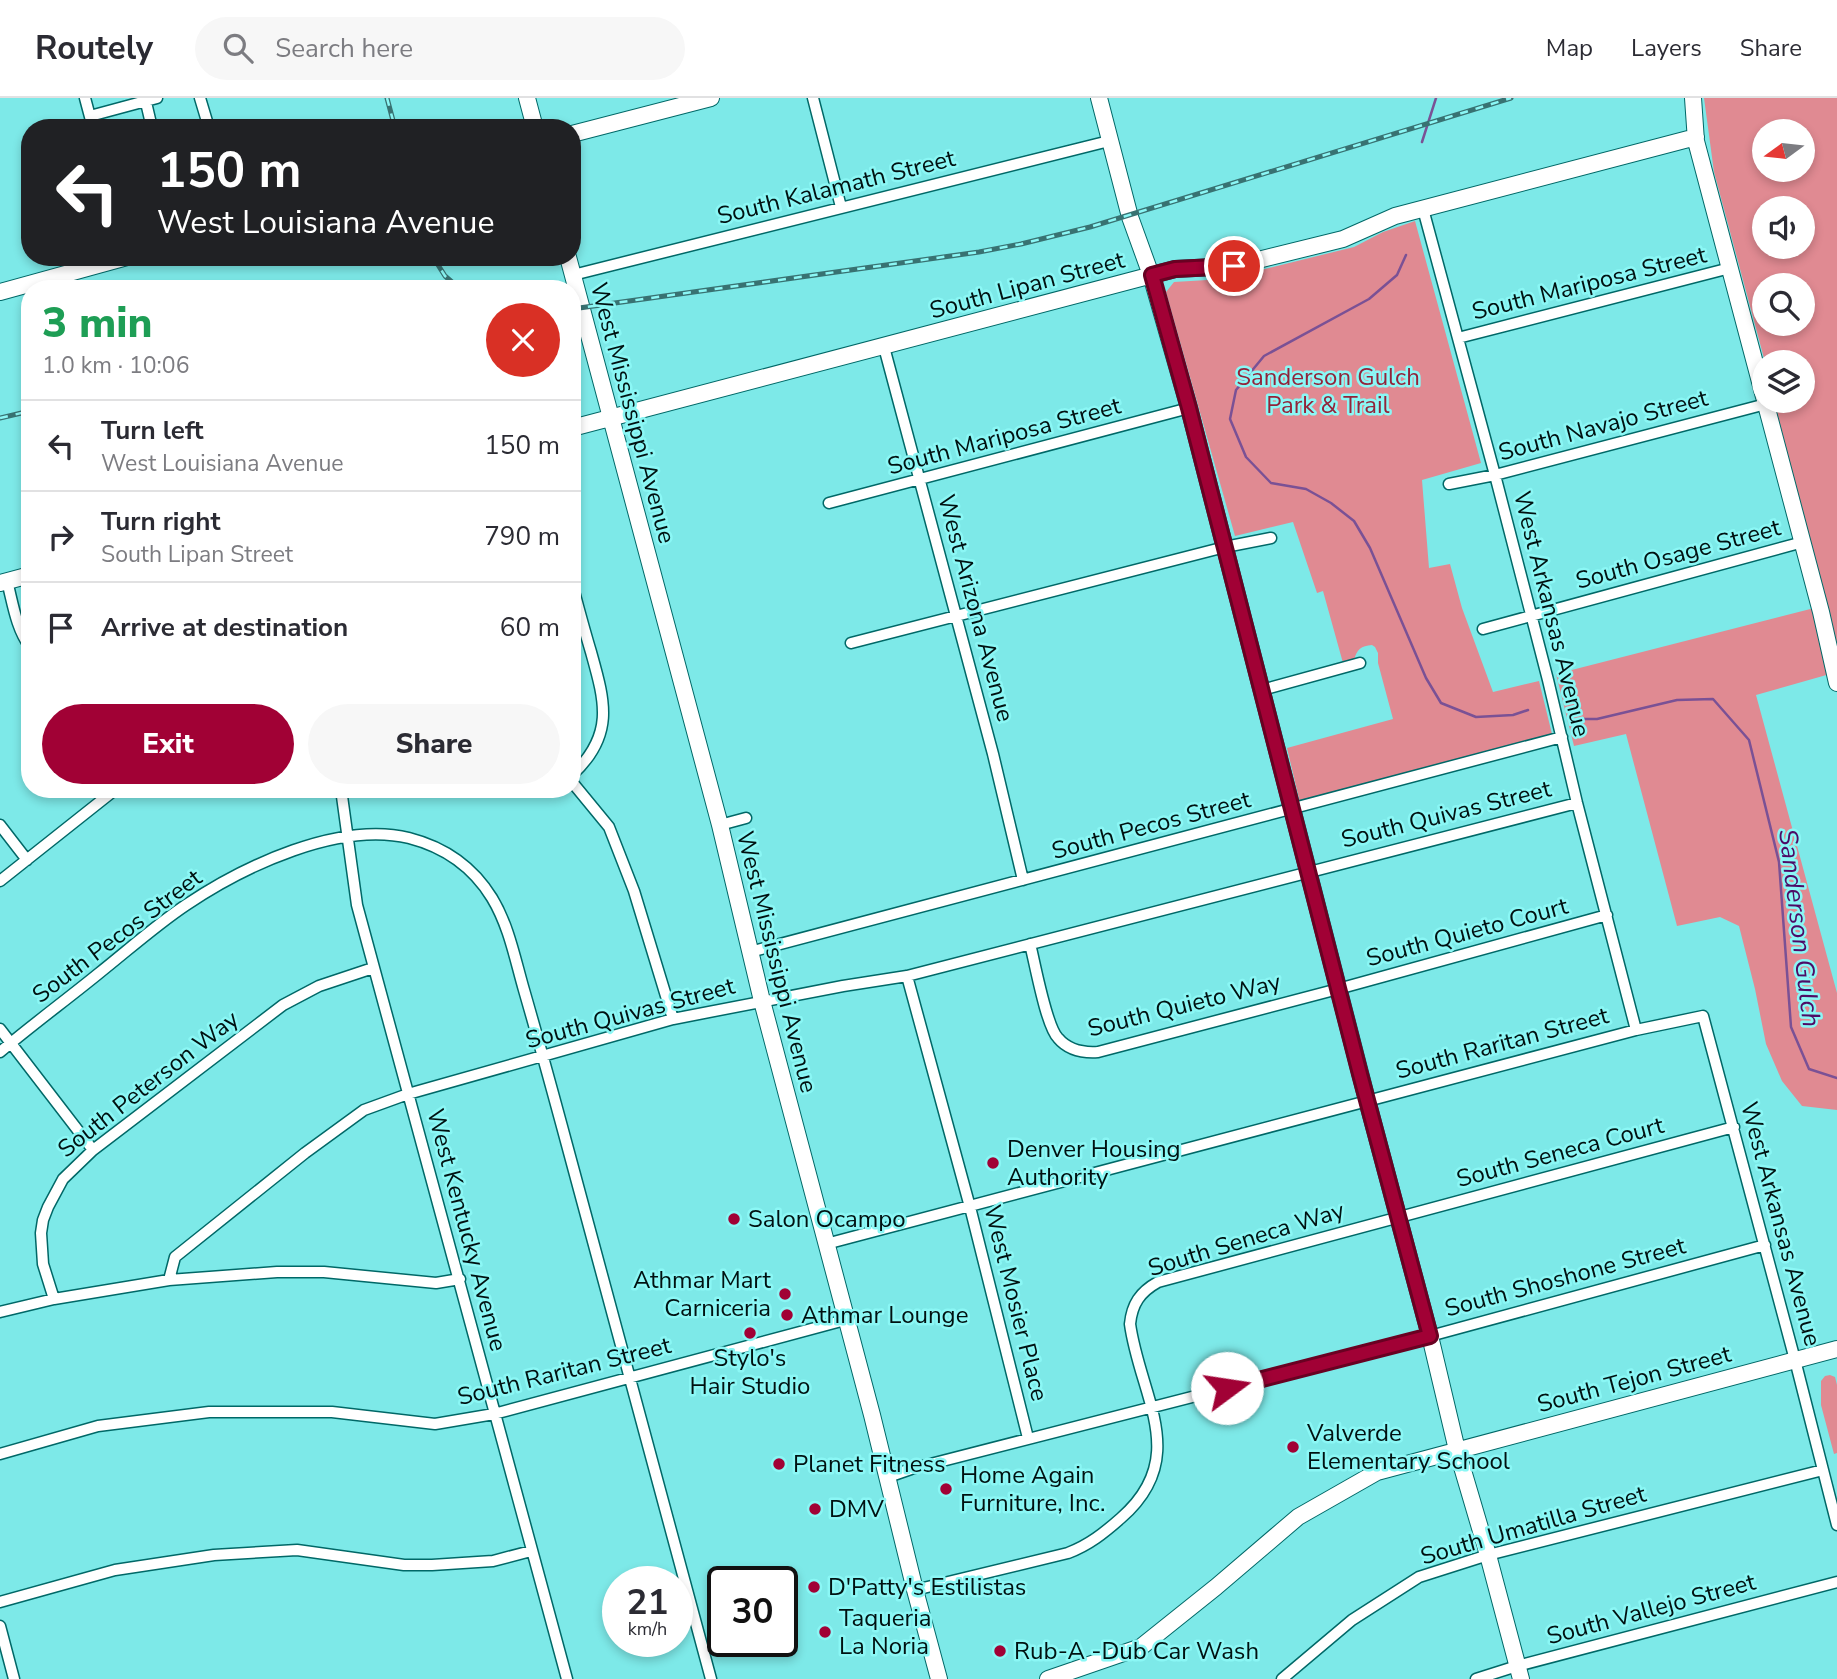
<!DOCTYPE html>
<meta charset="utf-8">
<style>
:root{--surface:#fff;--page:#f7f7f7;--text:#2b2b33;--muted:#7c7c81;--line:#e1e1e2;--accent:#a10135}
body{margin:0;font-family:"Nunito Sans",sans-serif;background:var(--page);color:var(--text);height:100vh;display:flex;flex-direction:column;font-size:26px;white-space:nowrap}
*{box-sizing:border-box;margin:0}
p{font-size:23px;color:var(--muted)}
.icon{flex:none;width:38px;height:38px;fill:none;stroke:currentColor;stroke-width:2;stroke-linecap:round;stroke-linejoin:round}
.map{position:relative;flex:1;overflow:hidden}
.sheet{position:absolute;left:21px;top:182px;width:560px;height:518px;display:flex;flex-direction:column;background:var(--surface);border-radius:28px;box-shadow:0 4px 10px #0003}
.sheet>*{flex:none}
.top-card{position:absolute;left:21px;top:21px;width:560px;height:147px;border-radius:28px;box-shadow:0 4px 10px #0003;background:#202124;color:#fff;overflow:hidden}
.needle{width:46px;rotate:255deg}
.tools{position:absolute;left:1752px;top:21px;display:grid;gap:14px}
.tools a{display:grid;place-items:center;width:63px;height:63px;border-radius:50%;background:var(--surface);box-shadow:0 4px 10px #0003;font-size:35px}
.speed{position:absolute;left:602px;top:1468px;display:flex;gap:14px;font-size:35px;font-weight:700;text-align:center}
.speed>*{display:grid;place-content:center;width:91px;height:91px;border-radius:50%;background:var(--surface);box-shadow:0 4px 10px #0003;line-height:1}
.speed small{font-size:18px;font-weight:400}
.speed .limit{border:4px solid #111;border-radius:10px;background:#fff;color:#111}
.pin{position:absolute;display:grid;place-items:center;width:60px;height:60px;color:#fff;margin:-30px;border:4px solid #fff;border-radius:50%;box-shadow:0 2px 7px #0007}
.me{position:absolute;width:77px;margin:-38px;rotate:76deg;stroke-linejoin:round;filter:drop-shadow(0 0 5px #0008)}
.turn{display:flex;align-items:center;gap:24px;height:147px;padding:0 21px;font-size:32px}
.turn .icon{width:91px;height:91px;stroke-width:2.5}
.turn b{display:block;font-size:49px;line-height:60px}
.round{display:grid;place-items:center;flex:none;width:74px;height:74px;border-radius:37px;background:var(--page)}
.head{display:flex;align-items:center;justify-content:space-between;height:119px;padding:0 21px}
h1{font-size:42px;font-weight:800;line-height:52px;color:#1e9e55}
.button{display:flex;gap:14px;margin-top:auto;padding:14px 21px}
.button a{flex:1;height:80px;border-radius:42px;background:var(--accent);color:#fff;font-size:28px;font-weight:800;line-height:80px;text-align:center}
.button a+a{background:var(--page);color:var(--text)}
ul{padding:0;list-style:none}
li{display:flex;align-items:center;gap:21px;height:91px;padding:0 21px;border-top:2px solid var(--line)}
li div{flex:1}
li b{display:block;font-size:26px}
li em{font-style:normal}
header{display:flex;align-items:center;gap:42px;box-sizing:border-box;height:98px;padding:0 35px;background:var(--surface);border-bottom:2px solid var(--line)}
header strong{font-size:33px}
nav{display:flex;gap:38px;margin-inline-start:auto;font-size:24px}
.search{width:490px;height:63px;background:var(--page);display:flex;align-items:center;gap:18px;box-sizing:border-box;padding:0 24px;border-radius:38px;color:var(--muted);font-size:26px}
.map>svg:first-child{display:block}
.green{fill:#e08a92;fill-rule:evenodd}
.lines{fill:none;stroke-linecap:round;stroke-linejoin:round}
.stream{stroke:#7a5195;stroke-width:2.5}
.street-casing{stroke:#006867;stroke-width:13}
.secondary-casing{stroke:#006867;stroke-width:18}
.street{stroke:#fff;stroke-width:10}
.secondary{stroke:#fff;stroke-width:16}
.rail-casing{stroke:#387272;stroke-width:5}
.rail{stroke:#8bf7f5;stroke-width:2.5;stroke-dasharray:8;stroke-linecap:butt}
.route-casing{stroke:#690122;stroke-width:18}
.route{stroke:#a10135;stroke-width:12}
.poi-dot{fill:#a10135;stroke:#8bf7f5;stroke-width:2.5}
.labels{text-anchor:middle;stroke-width:5;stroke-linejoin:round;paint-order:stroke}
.street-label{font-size:24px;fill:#011;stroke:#8bf7f5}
.park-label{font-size:24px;fill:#922339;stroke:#8bf7f5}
.poi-label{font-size:24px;fill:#011;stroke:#8bf7f5;text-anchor:start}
.water-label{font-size:26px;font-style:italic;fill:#4e0b65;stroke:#8bf7f5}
</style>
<header>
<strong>Routely</strong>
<div class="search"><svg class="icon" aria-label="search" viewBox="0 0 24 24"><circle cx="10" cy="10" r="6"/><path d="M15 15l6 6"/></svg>Search here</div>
<nav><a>Map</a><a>Layers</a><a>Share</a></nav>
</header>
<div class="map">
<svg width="1837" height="1581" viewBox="0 0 1837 1581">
<rect width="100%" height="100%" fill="#7de9e8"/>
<!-- green -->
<path class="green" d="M1704,0H1837V574L1756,597L1837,895V1012L1802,1008L1782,983L1766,946L1755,891L1739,828L1720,819L1677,828L1626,636L1574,648L1556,576L1826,507L1774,303H1802V264H1765L1714,74ZM1764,33H1802V72H1764ZM1764,110H1802V149H1764ZM1764,187H1802V226H1764Z
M1415,123L1481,365L1422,382L1429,470L1450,466L1462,510L1493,594L1539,583L1552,636L1300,705L1287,650L1393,621L1378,565V555L1375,549L1372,547C1361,548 1357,551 1354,562L1343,565L1323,493L1317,495L1293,424L1235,438L1166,194L1174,184L1224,181L1354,149L1383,134Z
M1830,1277L1835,1279L1837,1287V1355L1834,1356L1821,1307V1283L1825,1278Z"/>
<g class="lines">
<!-- stream -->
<path class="stream" d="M1422,44L1436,0
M1406,157L1397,177L1369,201L1264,258L1236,292L1230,321L1246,359L1271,385L1306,391L1331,405L1354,423L1370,450L1426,580L1441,605L1476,619L1513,617L1528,612
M1582,621H1597L1677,602L1713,601L1749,642L1779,764L1791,929L1809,971L1837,980"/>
<!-- street casing -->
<g class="street-casing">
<path id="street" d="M85,0L93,30
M145,0L152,30
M200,0L209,30
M813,0L841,109
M90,18L157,0
M1423,111L1495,377L1548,582L1577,705L1636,932
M573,177L1109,43
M1458,240L1730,170
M884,249L993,656L1023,782
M1449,386L1495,377L1766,306
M829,405L1189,310
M7,483C13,506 16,530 30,549
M572,486C578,508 584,531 591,554C605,604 615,637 572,677
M1483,531L1803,444
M851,545L1225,449L1271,440
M1262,592L1360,565
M572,684L609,729L634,793L673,921
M341,691L357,807L567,1581
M0,727L27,762
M720,727L746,720
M0,783L116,691
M1030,846C1035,865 1046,928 1058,940C1068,952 1083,955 1098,954L1338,891L1607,817
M750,854L1562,639
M907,878L970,1109L1028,1340
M0,931L93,1052
M0,954C32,927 66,902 98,876C127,853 156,827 186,807C244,768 339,723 409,740C444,749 473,769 492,800C509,828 515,861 524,892C539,944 553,995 567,1047C614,1225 662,1403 711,1581
M826,1146L1636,932L1703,918L1795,1262L1837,1427
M169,1182L277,1174H324L436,1185L460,1181
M54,1201L43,1166L41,1135L43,1122L48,1109L63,1081L93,1052L283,907L319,888L373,870
M0,1214L54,1201L169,1182L175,1159L305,1055L364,1012L408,996L673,921L843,888L907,878L1577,705
M0,1356L98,1328L209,1314H332L435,1326L494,1316L845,1222
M888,1379L911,1371L1430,1238L1765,1147
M915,1492L1068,1455C1089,1447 1104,1435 1121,1420C1191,1359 1140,1299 1130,1226C1132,1206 1140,1194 1158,1184L1734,1029
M0,1504L115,1472L214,1457L297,1452L404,1467H432L493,1463L531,1453
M0,1528L14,1581
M1282,1581L1352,1522L1419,1479L1488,1457L1823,1372
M1476,1581L1517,1568L1837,1484"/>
</g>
<!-- secondary casing -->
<g class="secondary-casing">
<path id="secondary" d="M527,0L535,30
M1099,0L1130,119L1151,177L1189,310L1367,1002L1430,1238L1457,1352L1488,1457L1521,1581
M1693,0L1696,43L1764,299
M572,36L711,0
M568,159L720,727L762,903L872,1317L915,1492L939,1581
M0,194L127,159
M1765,303L1821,514L1837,585
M572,330L1175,171L1234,168L1343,141L1395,118L1696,39
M0,485L30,477
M1048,1581L1141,1549L1216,1489L1298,1419L1377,1374L1837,1251"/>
</g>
<!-- street -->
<use href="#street" class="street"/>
<!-- secondary -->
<use href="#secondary" class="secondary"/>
<!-- rail casing -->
<g class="rail-casing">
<path id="rail" d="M387,0L395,30
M433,159L445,178L460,191
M572,211L979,154L1021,146L1090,129L1511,0
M0,320L30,313"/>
</g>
<!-- rail -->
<use href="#rail" class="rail"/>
</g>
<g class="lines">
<!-- route casing -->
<g class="route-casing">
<path id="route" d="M1227,1290L1430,1238L1360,976L1189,310L1152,177L1175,171L1234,168"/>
</g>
<!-- route -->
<use href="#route" class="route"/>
</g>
<!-- markers -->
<g class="poi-dot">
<circle cx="993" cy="1065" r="7"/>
<circle cx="734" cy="1121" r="7"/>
<circle cx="785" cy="1196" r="7"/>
<circle cx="787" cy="1217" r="7"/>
<circle cx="750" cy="1235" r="7"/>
<circle cx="1293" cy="1349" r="7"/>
<circle cx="779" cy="1366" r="7"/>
<circle cx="946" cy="1391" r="7"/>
<circle cx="815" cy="1411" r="7"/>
<circle cx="814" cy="1489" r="7"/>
<circle cx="825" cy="1534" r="7"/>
<circle cx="1000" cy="1553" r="7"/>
</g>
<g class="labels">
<!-- street labels -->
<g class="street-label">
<text transform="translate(836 89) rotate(-14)" y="8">South Kalamath Street</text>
<text transform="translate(1589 185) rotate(-14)" y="8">South Mariposa Street</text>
<text transform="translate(1027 187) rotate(-15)" y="8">South Lipan Street</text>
<text transform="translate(633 315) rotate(75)" y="8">West Mississippi Avenue</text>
<text transform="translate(1603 327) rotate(-15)" y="8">South Navajo Street</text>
<text transform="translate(1004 338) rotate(-15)" y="8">South Mariposa Street</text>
<text transform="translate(1678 456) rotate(-15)" y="8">South Osage Street</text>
<text transform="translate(976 510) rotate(75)" y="8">West Arizona Avenue</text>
<text transform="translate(1552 516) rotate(76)" y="8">West Arkansas Avenue</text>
<text transform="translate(1446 716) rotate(-14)" y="8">South Quivas Street</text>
<text transform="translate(1151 727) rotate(-15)" y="8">South Pecos Street</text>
<text transform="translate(1467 834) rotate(-15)" y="8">South Quieto Court</text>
<text transform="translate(117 838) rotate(-37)" y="8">South Pecos Street</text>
<text transform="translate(777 864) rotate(76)" y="8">West Mississippi Avenue</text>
<text transform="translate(1184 907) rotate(-14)" y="8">South Quieto Way</text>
<text transform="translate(630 915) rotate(-15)" y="8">South Quivas Street</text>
<text transform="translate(1502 945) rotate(-15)" y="8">South Raritan Street</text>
<text transform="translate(148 986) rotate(-38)" y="8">South Peterson Way</text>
<text transform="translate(1560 1054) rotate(-15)" y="8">South Seneca Court</text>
<text transform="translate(1781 1126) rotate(75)" y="8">West Arkansas Avenue</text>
<text transform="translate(467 1132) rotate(75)" y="8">West Kentucky Avenue</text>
<text transform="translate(1246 1141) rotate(-17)" y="8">South Seneca Way</text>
<text transform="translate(1565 1179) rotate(-15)" y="8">South Shoshone Street</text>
<text transform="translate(1016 1205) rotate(76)" y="8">West Mosier Place</text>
<text transform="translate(564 1273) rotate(-14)" y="8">South Raritan Street</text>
<text transform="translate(1634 1281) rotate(-15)" y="8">South Tejon Street</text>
<text transform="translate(1533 1427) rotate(-16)" y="8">South Umatilla Street</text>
<text transform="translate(1651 1511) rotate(-15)" y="8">South Vallejo Street</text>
</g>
<!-- park labels -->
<g class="park-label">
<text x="1328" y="287">Sanderson Gulch<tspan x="1328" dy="28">Park &amp; Trail</tspan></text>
</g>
<!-- poi labels -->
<g class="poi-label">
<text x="1007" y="1059">Denver Housing<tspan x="1007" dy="28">Authority</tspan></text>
<text x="748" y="1129">Salon Ocampo</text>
<text x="771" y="1190" text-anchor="end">Athmar Mart<tspan x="771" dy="28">Carniceria</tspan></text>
<text x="801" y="1225">Athmar Lounge</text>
<text x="750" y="1268" text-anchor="middle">Stylo's<tspan x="750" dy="28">Hair Studio</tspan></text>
<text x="1307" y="1343">Valverde<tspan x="1307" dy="28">Elementary School</tspan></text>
<text x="793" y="1374">Planet Fitness</text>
<text x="960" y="1385">Home Again<tspan x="960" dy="28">Furniture, Inc.</tspan></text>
<text x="829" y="1419">DMV</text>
<text x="828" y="1497">D'Patty's Estilistas</text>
<text x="839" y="1528">Taqueria<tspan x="839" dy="28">La Noria</tspan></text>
<text x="1014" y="1561">Rub-A -Dub Car Wash</text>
</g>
<!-- water labels -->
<g class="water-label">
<text transform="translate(1800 830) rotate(83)" y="9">Sanderson Gulch</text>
</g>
</g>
</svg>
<div class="tools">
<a><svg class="needle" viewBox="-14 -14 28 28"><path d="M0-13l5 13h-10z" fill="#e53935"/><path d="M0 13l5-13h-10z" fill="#7c7c81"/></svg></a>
<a><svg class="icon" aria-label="sound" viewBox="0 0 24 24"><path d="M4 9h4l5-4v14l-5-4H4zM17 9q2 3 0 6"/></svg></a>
<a><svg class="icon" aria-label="search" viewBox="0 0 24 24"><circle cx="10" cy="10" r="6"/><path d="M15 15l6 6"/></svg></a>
<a><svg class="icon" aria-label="layers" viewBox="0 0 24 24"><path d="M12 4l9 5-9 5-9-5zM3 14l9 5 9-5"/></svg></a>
</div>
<div class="speed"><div>21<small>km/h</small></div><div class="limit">30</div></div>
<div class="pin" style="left:1234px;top:168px;background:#d93025"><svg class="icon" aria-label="arrive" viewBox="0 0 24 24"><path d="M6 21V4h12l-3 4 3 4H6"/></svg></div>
<svg class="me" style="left:1227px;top:1290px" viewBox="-20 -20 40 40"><circle r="19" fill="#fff"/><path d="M0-13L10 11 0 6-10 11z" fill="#a10135"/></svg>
<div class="top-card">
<div class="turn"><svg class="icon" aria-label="left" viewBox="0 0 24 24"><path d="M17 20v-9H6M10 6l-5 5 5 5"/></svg><div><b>150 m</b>West Louisiana Avenue</div></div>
</div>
<section class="sheet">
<div class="head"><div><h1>3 min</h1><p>1.0 km · 10:06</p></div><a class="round" style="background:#d93025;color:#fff"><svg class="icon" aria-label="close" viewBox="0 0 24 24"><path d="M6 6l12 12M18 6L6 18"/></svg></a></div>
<ul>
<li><svg class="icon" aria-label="left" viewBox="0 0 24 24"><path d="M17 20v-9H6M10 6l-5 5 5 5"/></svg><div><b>Turn left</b><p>West Louisiana Avenue</p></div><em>150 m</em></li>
<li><svg class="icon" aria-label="right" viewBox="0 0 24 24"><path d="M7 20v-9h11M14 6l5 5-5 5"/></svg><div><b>Turn right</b><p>South Lipan Street</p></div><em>790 m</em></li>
<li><svg class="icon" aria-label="arrive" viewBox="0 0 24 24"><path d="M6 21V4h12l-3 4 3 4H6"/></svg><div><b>Arrive at destination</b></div><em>60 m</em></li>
</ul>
<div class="button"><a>Exit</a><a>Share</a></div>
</section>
</div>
